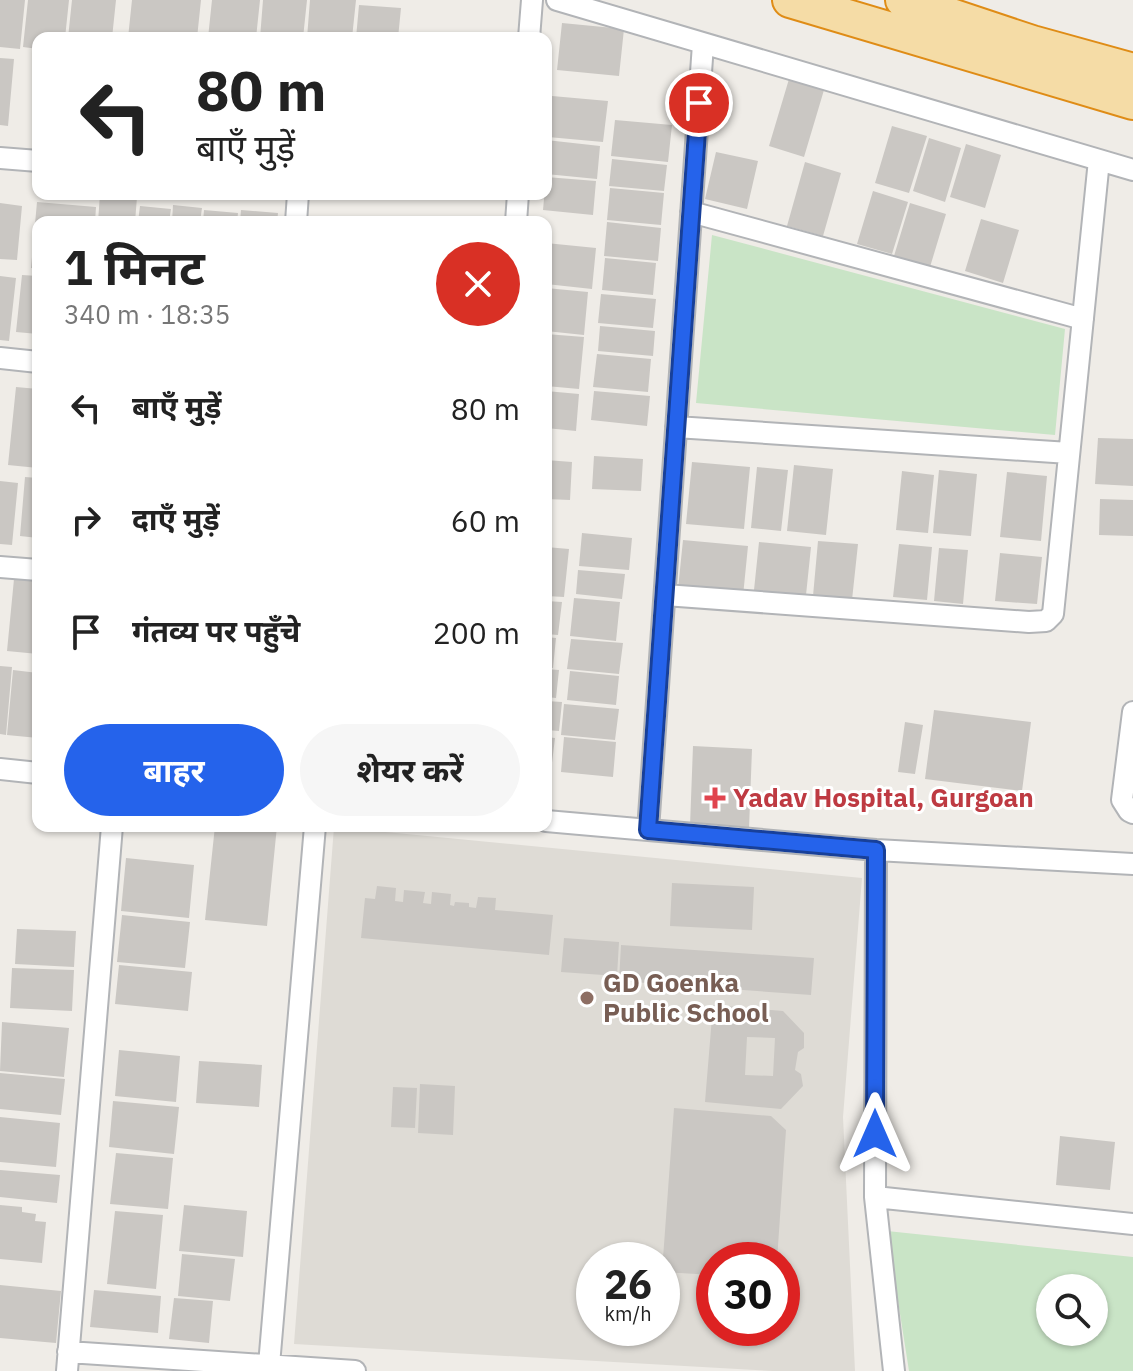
<!DOCTYPE html>
<html lang="hi">
<meta charset="utf-8">
<style>
:root{--surface:#fff;--page:#f6f6f6;--text:#222;--muted:#767676;--accent:#2563eb}
body{margin:0;font-family:"IBM Plex Sans","Noto Sans Devanagari",sans-serif;background:var(--page);color:var(--text);height:100vh;display:flex;flex-direction:column;font-size:30px;white-space:nowrap}
*{box-sizing:border-box;margin:0}
p{font-size:26px;color:var(--muted)}
.icon{flex:none;width:44px;height:44px;fill:none;stroke:currentColor;stroke-width:2;stroke-linecap:round;stroke-linejoin:round}
.map{position:relative;flex:1;overflow:hidden}
.details{position:absolute;left:32px;top:216px;width:520px;height:616px;display:flex;flex-direction:column;background:var(--surface);border-radius:16px;box-shadow:0 2px 6px #0004}
.details>*{flex:none}
.guide{position:absolute;left:32px;top:32px;width:520px;height:168px;border-radius:16px;box-shadow:0 2px 6px #0004;background:#fff;color:var(--text);overflow:hidden}
.buttons{position:absolute;left:1036px;top:1274px;display:grid;gap:16px}
.buttons a{display:grid;place-items:center;width:72px;height:72px;border-radius:50%;background:var(--surface);box-shadow:0 2px 6px #0004;font-size:40px}
.speed{position:absolute;left:576px;top:1242px;display:flex;gap:16px;font-size:40px;font-weight:700;text-align:center}
.speed>*{display:grid;place-content:center;width:104px;height:104px;border-radius:50%;background:var(--surface);box-shadow:0 2px 6px #0004;line-height:1}
.speed small{font-size:20px;font-weight:400}
.speed .limit{border:12px solid #d22;background:#fff;color:#111}
.pin{position:absolute;display:grid;place-items:center;width:68px;height:68px;color:#fff;margin:-34px;border:4px solid #fff;border-radius:50%;box-shadow:0 2px 8px #0007}
.me{position:absolute;width:88px;margin:-44px;rotate:0deg;stroke-linejoin:round;filter:drop-shadow(0 0 6px #0008)}
.turn{display:flex;align-items:center;gap:28px;height:168px;padding:0 32px;font-size:36px}
.turn .icon{width:104px;height:104px;stroke-width:2.5}
.turn b{display:block;font-size:56px;line-height:68px}
.round{display:grid;place-items:center;flex:none;width:84px;height:84px;border-radius:42px;background:var(--page)}
.head{display:flex;align-items:center;justify-content:space-between;height:136px;padding:0 32px}
h1{font-size:48px;font-weight:700;line-height:60px}
.action{display:flex;gap:16px;margin-top:auto;padding:16px 32px}
.action a{flex:1;height:92px;border-radius:48px;background:var(--accent);color:#fff;font-size:32px;font-weight:700;line-height:92px;text-align:center}
.action a+a{background:var(--page);color:var(--text)}
ul{padding:0;list-style:none}
li{display:flex;align-items:center;gap:24px;height:112px;padding:0 32px}
li div{flex:1}
li b{display:block;font-size:30px}
li em{font-style:normal}
.map>svg:first-child{display:block}
.education{fill:#dedbd5;fill-rule:evenodd}
.green{fill:#c9e4c6;fill-rule:evenodd}
.building{fill:#cac7c3;fill-rule:evenodd}
.lines{fill:none;stroke-linecap:round;stroke-linejoin:round}
.minor-casing{stroke:#b2b4b7;stroke-width:24}
.trunk-casing{stroke:#df8c16;stroke-width:38}
.minor{stroke:#fff;stroke-width:20}
.trunk{stroke:#f5dca6;stroke-width:34}
.route-casing{stroke:#184099;stroke-width:20}
.route{stroke:#2563eb;stroke-width:14}
.health-dot{fill:#e0444e;stroke:#fff;stroke-width:3}
.education-dot{fill:#8d6e63;stroke:#fff;stroke-width:3}
.labels{text-anchor:middle;stroke-width:6;stroke-linejoin:round;paint-order:stroke}
.health-label{font-size:26px;font-weight:bold;fill:#be3a42;stroke:#fff;text-anchor:start}
.education-label{font-size:26px;font-weight:bold;fill:#785e54;stroke:#fff;text-anchor:start}
</style>
<div class="map">
<svg width="1133" height="1371" viewBox="0 0 1133 1371">
<rect width="100%" height="100%" fill="#efece7"/>
<!-- education -->
<path class="education" d="M334,827L862,878L843,1117L855,1371H773L294,1344ZM594,1260H662V1328H594ZM714,1260H782V1328H714Z"/>
<!-- green -->
<path class="green" d="M712,235L1065,329L1055,435L696,403Z
M887,1231L1133,1257V1371H909ZM1050,1288H1094V1332H1050Z"/>
<!-- building -->
<path class="building" d="M0,0H25L20,49L0,47Z
M28,0H69L65,38H38V49L23,47Z
M72,0H116L112,38H68Z
M132,0H201L197,38H128Z
M212,0H260L256,38H208Z
M263,0H307L303,38H260Z
M310,0H356L352,38H307Z
M359,5L401,8L398,38H356Z
M562,23L624,29L619,76L557,70Z
M0,58L14,59L8,126L0,125Z
M789,79L824,90L804,157L769,146Z
M552,96L608,101L603,142L548,137Z
M615,120L672,125L668,162L611,156Z
M892,126L927,136L909,193L875,183Z
M929,138L961,148L945,202L913,191Z
M546,140L600,146L597,179L546,174Z
M966,144L1001,155L985,208L950,197Z
M716,152L758,161L747,209L705,199Z
M612,159L667,165L664,191L609,186Z
M805,162L841,173L823,236L787,226Z
M546,177L596,181L593,215L543,210Z
M610,188L664,193L661,225L607,220Z
M873,191L908,202L892,254L857,244Z
M100,194L137,197L135,222H98Z
M37,202L96,207L95,222H38V269L31,268Z
M0,203L22,206L17,260L0,259Z
M910,203L946,214L930,267L894,256Z
M173,205L202,208L200,222H172Z
M140,206L171,209L169,222H138Z
M204,210L238,213L237,222H203Z
M241,210L278,213L277,222H240Z
M981,219L1019,230L1003,283L965,271Z
M607,222L661,228L658,261L604,256Z
M546,243L596,248L592,289L546,284Z
M605,258L656,263L653,295L602,290Z
M22,275L38,276V334L16,332Z
M0,276L16,278L9,341L0,340Z
M546,288L588,292L584,335L546,331Z
M601,294L656,299L653,328L598,323Z
M600,326L655,331L653,356L598,351Z
M546,334L584,337L579,389L546,386Z
M597,354L651,359L648,392L593,387Z
M16,387L38,389V468L8,465Z
M546,391L579,394L576,431L546,428Z
M594,391L650,396L647,426L591,420Z
M1098,438L1133,439V486L1095,484Z
M594,456L643,459L641,491L592,489Z
M546,460L572,462L570,500L546,499Z
M692,462L750,467L744,529L686,524Z
M794,465L833,469L826,535L787,531Z
M757,467L788,470L781,531L751,528Z
M939,470L977,474L971,536L933,533Z
M902,471L934,475L928,533L896,530Z
M1007,472L1047,476L1041,541L1000,537Z
M25,477L38,478V538L20,536Z
M0,481L18,483L12,545L0,544Z
M1100,499L1133,500V536L1099,535Z
M582,533L632,538L629,570L579,566Z
M683,540L748,546L743,596L678,589Z
M818,541L858,544L852,600L813,596Z
M759,542L811,547L806,595L754,590Z
M899,544L932,547L927,600L893,597Z
M546,547L569,549L564,597L546,596Z
M939,548L968,550L963,604L934,601Z
M1000,553L1042,557L1037,604L995,601Z
M578,570L625,574L622,599L576,594Z
M14,579L38,581V654L7,651Z
M574,598L620,602L616,641L570,636Z
M546,601L562,602L558,635L546,634Z
M546,637L556,638L553,668L546,667Z
M571,639L623,643L619,674L567,669Z
M0,666L12,667L6,735L0,734Z
M546,669L559,670L556,698L546,697Z
M13,670L38,673V738L7,735Z
M570,671L619,676L616,705L567,700Z
M546,701L562,702L559,731L546,730Z
M564,704L619,709L615,740L561,735Z
M934,710L1031,722L1022,791L925,779Z
M905,722L923,725L915,774L898,772Z
M546,737L555,738L551,771H546Z
M564,737L616,742L613,777L561,772Z
M693,746L752,749L749,829L690,826Z
M546,774L552,775L549,801H546Z
M215,826H277L267,926L205,920Z
M126,858L194,865L189,918L121,911Z
M672,883L754,887L752,930L670,926Z
M377,886L396,888L395,901L403,902L404,890L425,892L423,903L431,904L432,892L451,894L450,905L454,906L455,902L469,903V907L476,908L478,897L496,898L495,910L553,915L549,955L361,938L365,898L375,899Z
M122,915L190,922L185,968L117,962Z
M17,929L76,931L74,967L15,964Z
M564,938L619,942L617,976L561,972Z
M621,945L814,958L811,995L619,981Z
M119,965L192,972L188,1011L115,1004Z
M12,968L74,970L72,1011L10,1008Z
M713,1005L783,1011L804,1033V1048L798,1052L795,1070L801,1074L803,1086L781,1109L705,1102ZM747,1037L775,1038L773,1076L745,1075Z
M2,1022L69,1028L64,1077L0,1071Z
M119,1050L180,1056L176,1102L115,1096Z
M199,1061L262,1065L259,1107L196,1103Z
M0,1073L65,1079L61,1115L0,1109Z
M420,1084L455,1086L453,1135L418,1133Z
M393,1087L417,1088L415,1128L391,1127Z
M113,1101L179,1107L174,1154L109,1147Z
M674,1108L771,1116L786,1130L777,1260H714V1275L662,1272Z
M0,1117L60,1123L56,1167L0,1162Z
M1060,1136L1115,1142L1110,1190L1056,1185Z
M116,1153L173,1158L168,1209L110,1204Z
M0,1170L60,1175L57,1203L0,1197Z
M0,1205L22,1207V1212L36,1214L35,1221L46,1222L42,1263L0,1259Z
M184,1205L247,1211L243,1257L179,1251Z
M115,1211L163,1215L156,1289L107,1284Z
M182,1254L235,1259L230,1301L178,1296Z
M0,1285L61,1291L56,1343L0,1338Z
M94,1290L161,1296L158,1333L90,1327Z
M174,1298L213,1301L209,1343L169,1339Z"/>
<g class="lines">
<!-- minor casing -->
<g class="minor-casing">
<path id="minor" d="M557,0L1133,170
M529,38L532,0
M0,158L38,161
M691,212L1083,319
M296,222L298,194
M516,222L518,194
M0,358L38,362
M676,427L1069,453
M0,567L38,570
M665,595L1029,622L1046,621L1053,614L1099,160
M1133,712L1122,800L1129,811L1133,813
M0,769L38,773
M546,821L876,850L1133,864
M648,830L703,44
M876,850L875,1197L894,1371
M875,1197L1133,1224
M68,1352L355,1371
M269,1365L315,826
M67,1371L112,826"/>
</g>
<!-- trunk casing -->
<g class="trunk-casing">
<path id="trunk" d="M790,0L1133,102
M903,0L1032,43L1133,71"/>
</g>
<!-- minor -->
<use href="#minor" class="minor"/>
<!-- trunk -->
<use href="#trunk" class="trunk"/>
</g>
<g class="lines">
<!-- route casing -->
<g class="route-casing">
<path id="route" d="M699,103L648,830L876,850L875,1134"/>
</g>
<!-- route -->
<use href="#route" class="route"/>
</g>
<!-- markers -->
<path class="health-dot" d="M711 786h8v8h8v8h-8v8h-8v-8h-8v-8h8z"/>
<circle class="education-dot" cx="587" cy="998" r="8"/>
<g class="labels">
<!-- health labels -->
<g class="health-label">
<text x="733" y="807">Yadav Hospital, Gurgoan</text>
</g>
<!-- education labels -->
<g class="education-label">
<text x="603" y="992">GD Goenka<tspan x="603" dy="30">Public School</tspan></text>
</g>
</g>
</svg>
<div class="buttons">
<a><svg class="icon" aria-label="search" viewBox="0 0 24 24"><circle cx="10" cy="10" r="6"/><path d="M15 15l6 6"/></svg></a>
</div>
<div class="speed"><div>26<small>km/h</small></div><div class="limit">30</div></div>
<div class="pin" style="left:699px;top:103px;background:#d93025"><svg class="icon" aria-label="arrive" viewBox="0 0 24 24"><path d="M6 21V4h12l-3 4 3 4H6"/></svg></div>
<svg class="me" style="left:875px;top:1134px" viewBox="-20 -20 40 40"><path d="M0-17L14 15 0 8-14 15z" fill="#2563eb" stroke="#fff" stroke-width="4"/></svg>
<div class="guide">
<div class="turn"><svg class="icon" aria-label="left" viewBox="0 0 24 24"><path d="M17 20v-9H6M10 6l-5 5 5 5"/></svg><div><b>80 m</b>बाएँ मुड़ें</div></div>
</div>
<section class="details">
<div class="head"><div><h1>1 मिनट</h1><p>340 m · 18:35</p></div><a class="round" style="background:#d93025;color:#fff"><svg class="icon" aria-label="close" viewBox="0 0 24 24"><path d="M6 6l12 12M18 6L6 18"/></svg></a></div>
<ul>
<li><svg class="icon" aria-label="left" viewBox="0 0 24 24"><path d="M17 20v-9H6M10 6l-5 5 5 5"/></svg><div><b>बाएँ मुड़ें</b></div><em>80 m</em></li>
<li><svg class="icon" aria-label="right" viewBox="0 0 24 24"><path d="M7 20v-9h11M14 6l5 5-5 5"/></svg><div><b>दाएँ मुड़ें</b></div><em>60 m</em></li>
<li><svg class="icon" aria-label="arrive" viewBox="0 0 24 24"><path d="M6 21V4h12l-3 4 3 4H6"/></svg><div><b>गंतव्य पर पहुँचे</b></div><em>200 m</em></li>
</ul>
<div class="action"><a>बाहर</a><a>शेयर करें</a></div>
</section>
</div>
